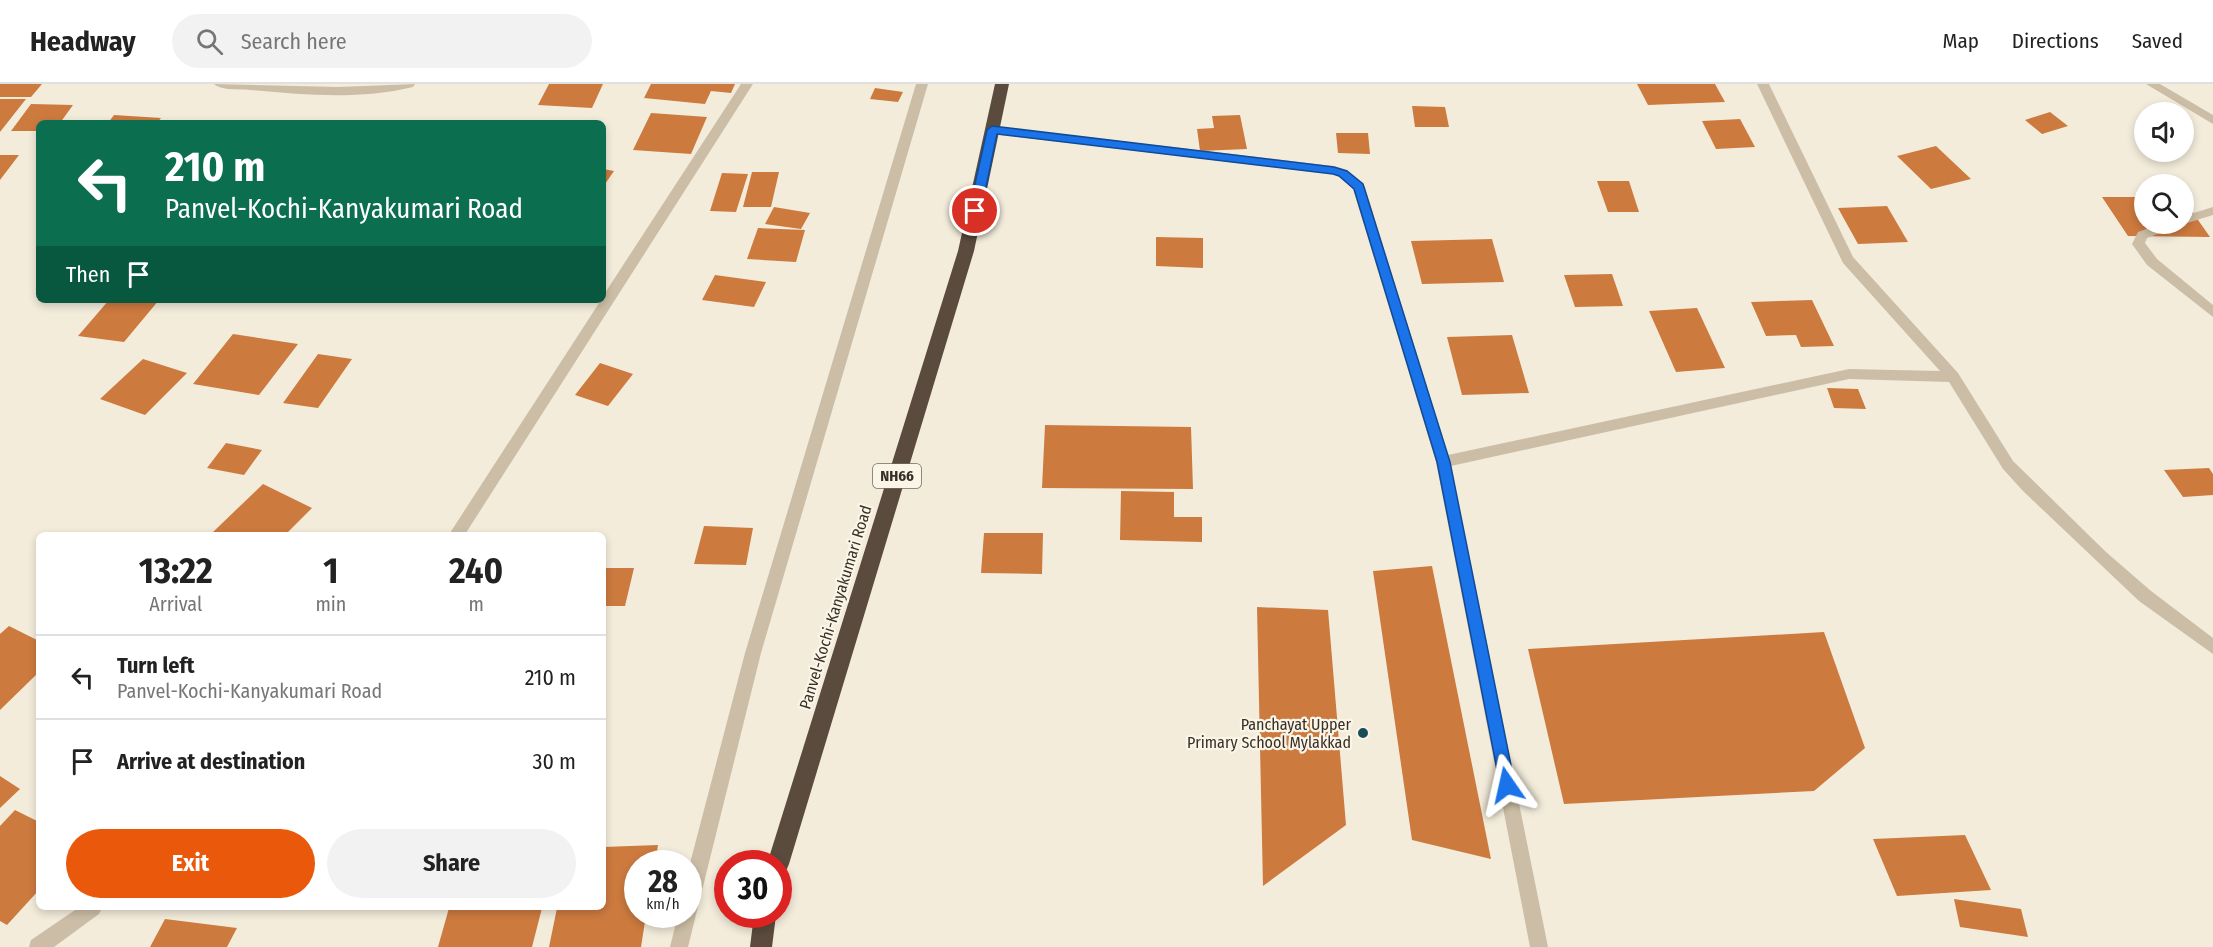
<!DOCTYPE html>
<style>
:root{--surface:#fff;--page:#f2f2f2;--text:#222;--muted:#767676;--line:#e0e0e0;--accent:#ea580c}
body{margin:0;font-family:"Fira Sans Condensed",sans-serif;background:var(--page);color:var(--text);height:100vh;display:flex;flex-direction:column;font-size:22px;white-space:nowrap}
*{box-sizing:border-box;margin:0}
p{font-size:20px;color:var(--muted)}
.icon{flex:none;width:33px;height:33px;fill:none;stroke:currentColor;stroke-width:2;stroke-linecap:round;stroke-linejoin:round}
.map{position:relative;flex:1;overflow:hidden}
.drawer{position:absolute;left:36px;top:448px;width:570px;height:378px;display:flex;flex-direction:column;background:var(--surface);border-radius:9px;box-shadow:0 3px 9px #0003}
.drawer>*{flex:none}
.banner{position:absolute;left:36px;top:36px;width:570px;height:183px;border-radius:9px;box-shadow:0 3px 9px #0003;background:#0b6e4f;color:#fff;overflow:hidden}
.tools{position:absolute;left:2134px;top:18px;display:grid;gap:12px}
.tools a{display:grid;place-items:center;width:60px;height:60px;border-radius:50%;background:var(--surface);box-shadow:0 3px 9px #0003;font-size:30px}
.speed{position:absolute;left:624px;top:766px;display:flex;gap:12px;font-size:30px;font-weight:700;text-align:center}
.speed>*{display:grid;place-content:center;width:78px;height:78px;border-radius:50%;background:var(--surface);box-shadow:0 3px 9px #0003;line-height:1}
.speed small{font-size:15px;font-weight:400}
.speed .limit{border:9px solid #d22;background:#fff;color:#111}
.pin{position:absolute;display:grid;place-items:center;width:51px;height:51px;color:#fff;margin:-26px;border:3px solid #fff;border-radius:50%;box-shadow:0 2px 6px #0007}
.me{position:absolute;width:66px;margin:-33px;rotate:349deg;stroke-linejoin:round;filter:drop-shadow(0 0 4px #0008)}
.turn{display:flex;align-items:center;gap:21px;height:126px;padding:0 30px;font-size:27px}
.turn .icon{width:78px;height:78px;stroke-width:2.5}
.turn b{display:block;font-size:42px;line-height:51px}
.then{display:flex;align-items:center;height:57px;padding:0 30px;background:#0003;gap:12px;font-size:22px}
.eta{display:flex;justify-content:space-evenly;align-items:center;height:102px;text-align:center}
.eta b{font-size:36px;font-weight:700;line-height:42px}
.cta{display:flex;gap:12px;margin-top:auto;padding:12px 30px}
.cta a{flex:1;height:69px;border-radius:36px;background:var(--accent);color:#fff;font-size:24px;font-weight:700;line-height:69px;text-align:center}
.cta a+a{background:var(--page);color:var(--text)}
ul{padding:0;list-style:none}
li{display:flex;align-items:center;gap:18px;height:84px;padding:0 30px;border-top:2px solid var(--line)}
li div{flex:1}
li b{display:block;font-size:22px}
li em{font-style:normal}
header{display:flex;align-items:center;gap:36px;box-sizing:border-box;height:84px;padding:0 30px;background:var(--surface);border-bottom:2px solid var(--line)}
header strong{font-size:28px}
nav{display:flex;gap:33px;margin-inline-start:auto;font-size:21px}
.search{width:420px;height:54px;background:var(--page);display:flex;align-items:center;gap:15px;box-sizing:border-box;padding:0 21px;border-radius:33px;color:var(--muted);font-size:22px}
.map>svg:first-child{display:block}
.building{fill:#cd7a3f}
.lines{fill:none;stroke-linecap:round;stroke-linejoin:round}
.lane{fill:#ccbea6;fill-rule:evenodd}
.street{fill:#ccbea6;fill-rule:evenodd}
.highway{fill:#5a4b3e;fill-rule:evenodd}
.route{fill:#1a73e8;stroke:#114b97;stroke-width:1.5}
.poi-dot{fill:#1a4d5c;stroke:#fbf5e8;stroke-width:2}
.labels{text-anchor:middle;stroke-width:4.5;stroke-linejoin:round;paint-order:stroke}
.shield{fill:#fbf5e8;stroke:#726b61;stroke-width:1.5}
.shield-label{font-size:15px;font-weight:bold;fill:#383027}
.street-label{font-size:16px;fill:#383027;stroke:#fbf5e8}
.poi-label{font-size:16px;fill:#383027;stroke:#fbf5e8;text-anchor:end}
</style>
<header>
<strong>Headway</strong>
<div class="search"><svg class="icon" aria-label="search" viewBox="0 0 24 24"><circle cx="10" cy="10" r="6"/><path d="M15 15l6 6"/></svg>Search here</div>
<nav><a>Map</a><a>Directions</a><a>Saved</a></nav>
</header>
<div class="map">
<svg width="2213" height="863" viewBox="0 0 2213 863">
<rect width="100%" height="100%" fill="#f3ecdb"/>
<!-- building -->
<path class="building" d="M0,0H42L31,13H0Z
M549,0H603L592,24L538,21Z
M651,0H735L731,9L711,7L705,20L644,14Z
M1637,0H1715L1725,18L1648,21Z
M875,4L903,8L898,18L870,15Z
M0,15H26L0,48Z
M31,20L73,21L60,39H39V47H11Z
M1412,22L1445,23L1449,43H1415Z
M2050,28L2068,42L2042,50L2025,36Z
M651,29L707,33L691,70L633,66Z
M114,31L161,34L157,39H108Z
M1240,31L1247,65L1200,67L1197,45L1214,44L1212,32Z
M1740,35L1755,63L1716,65L1702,37Z
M1336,49H1368L1370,70L1338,69Z
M1936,62L1971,95L1931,105L1897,72Z
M0,71H19L0,96Z
M603,85L614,87L603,103Z
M752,88H779L771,123H743Z
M722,89L748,90L736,128L710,127Z
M1597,97H1629L1639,128H1608Z
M2102,113H2145V140H2184V116L2210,153L2128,152Z
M1887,122L1908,158L1858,160L1838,124Z
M774,123L810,129L801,145L765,140Z
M758,144L805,146L796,178L747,175Z
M1156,153L1203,154V184L1156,182Z
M1492,155L1504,198L1422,200L1411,157Z
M1612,190L1623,222L1575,223L1564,191Z
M715,191L766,198L754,223L702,216Z
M109,216H159L124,258L78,252Z
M1812,216L1834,262L1801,263L1796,251L1766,252L1751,218Z
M1697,224L1725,284L1676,288L1649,227Z
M233,250L298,260L259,311L193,300Z
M1512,251L1529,309L1462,311L1447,253Z
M318,270L352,275L318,324L283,319Z
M143,275L187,289L145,331L100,315Z
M600,279L633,290L608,322L575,311Z
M1827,304L1858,305L1866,325L1834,324Z
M1045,341L1191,343L1193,405L1042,404Z
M226,359L262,366L244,391L207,384Z
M2209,384L2213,390V411L2183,413L2164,386Z
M263,400L312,424L284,452H220L213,448Z
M1121,407L1174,408V433H1202V458L1120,456Z
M704,442L753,444L746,481L694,480Z
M984,449H1043L1042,490L981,489Z
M1432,482L1491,775L1412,756L1373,487Z
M603,484H634L625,522H603Z
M1257,523L1328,526L1346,741L1263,802Z
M9,542L39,557V588L0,626V550Z
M1824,548L1865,664L1814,707L1564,720L1528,565Z
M0,692L20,705L0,724Z
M15,726L39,738V806L7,841L0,837V742Z
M1965,751L1991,806L1897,812L1873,755Z
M658,761L655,780H638V831H646L641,863H549L557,824H603V763Z
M1954,815L2021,825L2028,853L1960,843Z
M449,824H542L532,863H438Z
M165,835L237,844L227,863H150Z"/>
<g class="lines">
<!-- lane -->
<path class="lane" d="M916,0H928L761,569L688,863H670L678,831H688V787L745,569Z"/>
<!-- street -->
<path class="street" d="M214,0L339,3L415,0L413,3C360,16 304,11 250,6C240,5 222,7 214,0Z
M741,0H753L464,452H448L601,216H603V212Z
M1757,0H1769L1853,173L1958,289L2013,377L2106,468L2151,507L2213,554V570L2139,517L2023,407L2003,385L1949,298L1849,295L1451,382L1548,863H1530L1436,378L1353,105L1339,92L1332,90L992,50L986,46L992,42L1333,82L1347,86L1365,103L1448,371L1849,285L1940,287L1843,179Z
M2146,0H2160L2213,31V40Z
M2213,123V131L2184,140H2181H2184V132Z
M2160,140H2177L2175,143L2147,154L2145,159L2157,175L2213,221V233L2147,181L2132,160L2138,148Z
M78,824H102L99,830L54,863H29L31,856Z"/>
<!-- highway -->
<path class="highway" d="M995,0H1009L974,167L789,780L786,787L778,790V780H767L958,167Z
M754,831H776L772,863H750Z"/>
</g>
<!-- route -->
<path class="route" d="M992,42L1334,83L1347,87L1363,100L1450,378L1515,701L1513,707L1507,709L1502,707L1500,701L1437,378L1354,105L1339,92L1333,90L997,50L981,127L975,131L969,127L987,46Z"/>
<!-- markers -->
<circle class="poi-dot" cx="1363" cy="649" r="6"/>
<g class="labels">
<!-- shield labels -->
<rect class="shield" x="873" y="380" width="48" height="24" rx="4.5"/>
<g class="shield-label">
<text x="897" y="397">NH66</text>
</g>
<!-- street labels -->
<g class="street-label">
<text transform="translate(835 523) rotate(-73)" y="6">Panvel-Kochi-Kanyakumari Road</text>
</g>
<!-- poi labels -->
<g class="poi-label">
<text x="1351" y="646">Panchayat Upper<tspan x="1351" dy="18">Primary School Mylakkad</tspan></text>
</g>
</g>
</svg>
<div class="tools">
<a><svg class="icon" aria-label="sound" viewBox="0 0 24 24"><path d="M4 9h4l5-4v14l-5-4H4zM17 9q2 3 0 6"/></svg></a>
<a><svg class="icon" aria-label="search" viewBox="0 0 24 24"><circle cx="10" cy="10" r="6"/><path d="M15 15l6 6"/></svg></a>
</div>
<div class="speed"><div>28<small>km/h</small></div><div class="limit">30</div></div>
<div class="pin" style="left:975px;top:127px;background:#d93025"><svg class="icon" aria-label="arrive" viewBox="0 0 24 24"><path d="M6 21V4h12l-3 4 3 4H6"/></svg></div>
<svg class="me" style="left:1507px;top:701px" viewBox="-20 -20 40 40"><path d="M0-17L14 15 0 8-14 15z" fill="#1a73e8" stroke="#fff" stroke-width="4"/></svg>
<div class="banner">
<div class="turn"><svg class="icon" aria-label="left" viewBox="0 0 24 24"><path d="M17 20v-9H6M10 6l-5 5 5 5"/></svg><div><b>210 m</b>Panvel-Kochi-Kanyakumari Road</div></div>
<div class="then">Then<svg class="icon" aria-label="arrive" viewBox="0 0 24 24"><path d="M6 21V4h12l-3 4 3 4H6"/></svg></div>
</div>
<section class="drawer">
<div class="eta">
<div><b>13:22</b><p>Arrival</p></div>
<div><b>1</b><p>min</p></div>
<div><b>240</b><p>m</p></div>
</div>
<ul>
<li><svg class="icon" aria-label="left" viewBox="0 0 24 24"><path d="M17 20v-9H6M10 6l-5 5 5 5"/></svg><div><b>Turn left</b><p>Panvel-Kochi-Kanyakumari Road</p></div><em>210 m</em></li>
<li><svg class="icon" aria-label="arrive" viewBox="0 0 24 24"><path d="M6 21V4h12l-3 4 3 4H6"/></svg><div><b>Arrive at destination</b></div><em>30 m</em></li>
</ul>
<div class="cta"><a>Exit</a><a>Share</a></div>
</section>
</div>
